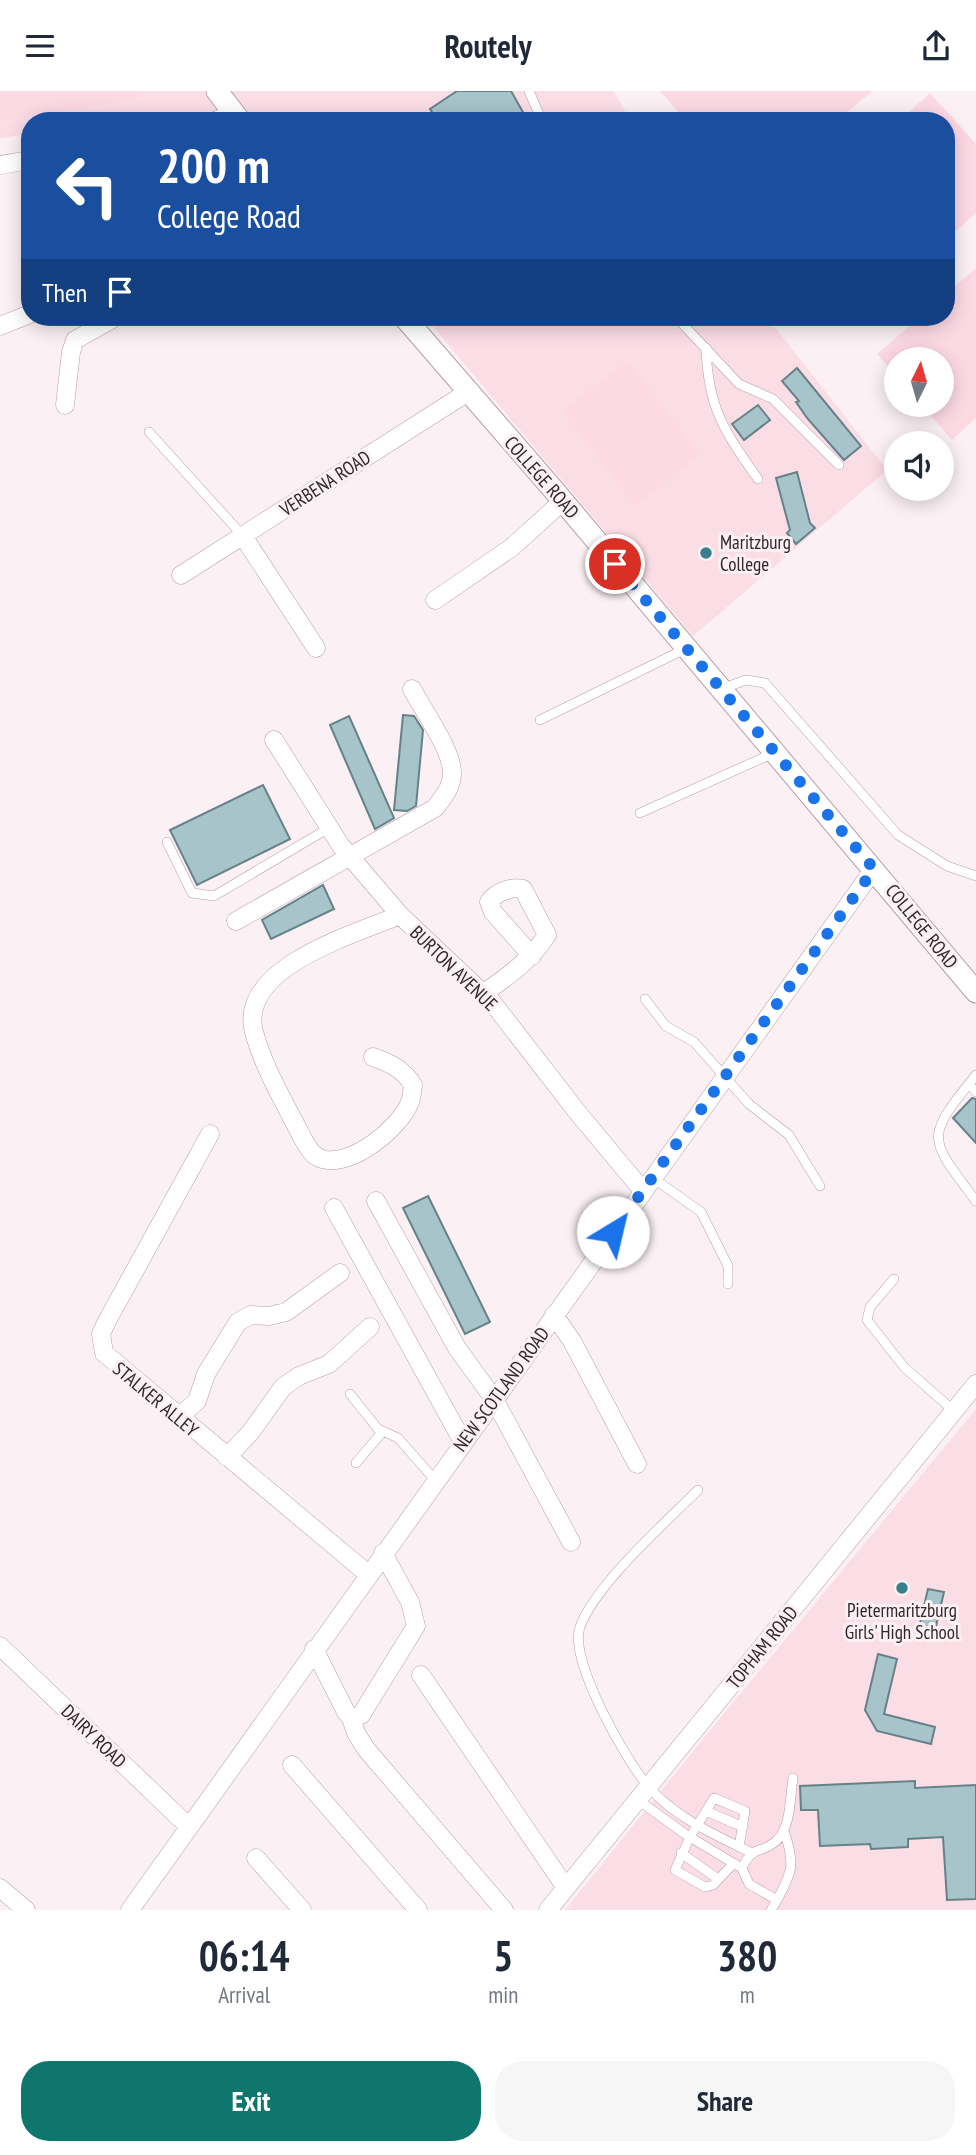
<!DOCTYPE html>
<style>
:root{--surface:#fff;--page:#f6f6f7;--text:#1f2937;--muted:#747a83;--accent:#0f766e}
body{margin:0;font-family:"PT Sans Narrow",sans-serif;background:var(--page);color:var(--text);height:100vh;display:flex;flex-direction:column;font-size:26px;white-space:nowrap}
*{box-sizing:border-box;margin:0}
p{font-size:23px;color:var(--muted)}
.icon{flex:none;width:38px;height:38px;fill:none;stroke:currentColor;stroke-width:2;stroke-linecap:round;stroke-linejoin:round}
.map{position:relative;height:1819px;overflow:hidden}
.drawer{display:flex;flex-direction:column;background:var(--surface);flex:1}
.drawer>*{flex:none}
.guide{position:absolute;left:21px;top:21px;width:934px;height:214px;border-radius:28px;box-shadow:0 4px 18px #0003;background:#1a4fa0;color:#fff;overflow:hidden}
.needle{width:46px;rotate:5deg}
.buttons{position:absolute;left:884px;top:256px;display:grid;gap:14px}
.buttons a{display:grid;place-items:center;width:70px;height:70px;border-radius:50%;background:var(--surface);box-shadow:0 4px 18px #0003;font-size:35px}
.pin{position:absolute;display:grid;place-items:center;width:60px;height:60px;color:#fff;margin:-30px;border:4px solid #fff;border-radius:50%;box-shadow:0 2px 7px #0007}
.me{position:absolute;width:77px;margin:-38px;rotate:36deg;stroke-linejoin:round;filter:drop-shadow(0 0 5px #0008)}
.turn{display:flex;align-items:center;gap:24px;height:147px;padding:0 21px;font-size:32px}
.turn .icon{width:91px;height:91px;stroke-width:2.5}
.turn b{display:block;font-size:49px;line-height:60px}
.then{display:flex;align-items:center;height:66px;padding:0 21px;background:#0003;gap:14px;font-size:26px}
.eta{display:flex;justify-content:space-evenly;align-items:center;height:119px;text-align:center}
.eta b{font-size:42px;font-weight:800;line-height:49px}
.action{display:flex;gap:14px;margin-top:auto;padding:14px 21px}
.action a{flex:1;height:80px;border-radius:28px;background:var(--accent);color:#fff;font-size:28px;font-weight:800;line-height:80px;text-align:center}
.action a+a{background:var(--page);color:var(--text)}
header{display:flex;justify-content:space-between;align-items:center;height:91px;padding:0 21px;background:var(--surface);font-size:32px;font-weight:800}
.map>svg:first-child{display:block}
.built{fill:#fbdde6}
.green{fill:#fdd9e4}
.building{fill:#a7c4ca;stroke:#668288;stroke-width:2}
.lines{fill:none;stroke-linecap:round;stroke-linejoin:round}
.service-casing{stroke:#b89da6;stroke-width:10}
.minor-casing{stroke:#b89da6;stroke-width:19}
.tertiary-casing{stroke:#b89da6;stroke-width:23}
.service{stroke:#fff;stroke-width:9}
.minor{stroke:#fff;stroke-width:18}
.tertiary{stroke:#fff;stroke-width:21}
.route{stroke:#1a73e8;stroke-width:12;stroke-dasharray:0 21.6}
.poi-dot{fill:#397f8b;stroke:#fbf0f3;stroke-width:2.5}
.labels{text-anchor:middle;stroke-width:6;stroke-linejoin:round;paint-order:stroke}
.street-label{font-size:19px;fill:#31272a;stroke:#fbf0f3}
.poi-label{font-size:19px;fill:#31272a;stroke:#fbf0f3;text-anchor:start}
</style>
<header><svg class="icon" aria-label="menu" viewBox="0 0 24 24"><path d="M4 6h16M4 12h16M4 18h16"/></svg>Routely<svg class="icon" aria-label="share" viewBox="0 0 24 24"><path d="M12 15V3M7 8l5-5 5 5M5 13v7h14v-7"/></svg></header>
<div class="map">
<svg width="976" height="1819" viewBox="0 0 976 1819">
<rect width="100%" height="100%" fill="#fbf0f3"/>
<!-- built -->
<path class="built" d="M0,0H613L631,30H253L244,21L177,24L130,30H30V43L0,47Z
M425,226H767L887,379L693,545Z
M976,1318V1819H565L708,1642Z"/>
<!-- green -->
<path class="green" d="M0,0H135L140,8L0,30Z
M660,0H872L837,30H686Z
M930,2L976,53V122L947,148V30H899Z
M976,177V327L952,349L921,313H942V268H896V284L877,263L920,226H947V202Z
M628,270L700,364L635,414L562,320Z"/>
<!-- building -->
<path class="building" d="M457,0H511L528,30H438L430,18Z
M797,277L861,355L844,369L807,327L796,311L799,310L782,290Z
M758,314L770,329L744,349L732,333Z
M797,381L810,432L815,437L796,453L787,442L790,439L776,387Z
M403,624L414,625L423,639L416,715L407,720L394,719Z
M349,625L394,727L375,738L330,634Z
M263,694L290,748L197,794L170,739Z
M323,794L334,818L271,848L262,829Z
M972,1007L976,1008V1052L953,1027Z
M428,1105L490,1231L465,1243L403,1117Z
M928,1498L944,1501L933,1548L917,1545Z
M878,1563L897,1568L884,1623L935,1636L931,1653L877,1640L865,1619Z
M915,1690V1697L976,1694V1808L947,1809L943,1746L908,1748V1756L871,1758L870,1753L820,1755L818,1719H801L800,1695Z"/>
<g class="lines">
<!-- service casing -->
<g class="service-casing">
<path id="service" d="M529,0L542,30
M676,226L739,293L773,308L839,374
M706,257C708,317 724,340 758,388
M149,341L243,445
M721,598L746,589L765,592L898,744L947,775L976,785
M540,629L685,558
M640,722L776,661
M167,751L192,802L214,805L329,737
M645,908L666,935L694,951L749,1013L789,1044L820,1095
M976,984C924,1048 928,1046 976,1110
M969,993L976,1001
M653,1087L701,1121L728,1175V1193
M894,1188L870,1216L867,1229L904,1276L954,1320
M350,1303L378,1338L398,1347L435,1389
M356,1372L383,1340
M698,1399C665,1432 595,1494 580,1536C568,1568 626,1670 648,1695C674,1726 715,1744 750,1761
M638,1709L685,1743L738,1775
M706,1720L743,1736
M681,1762L718,1788
M734,1772L713,1794L705,1796L675,1779L690,1746L714,1707L745,1720L739,1756
M777,1809C793,1780 795,1772 784,1740
M771,1819L777,1809L749,1793L742,1777C755,1752 757,1765 775,1751C791,1739 790,1706 793,1687"/>
</g>
<!-- minor casing -->
<g class="minor-casing">
<path id="minor" d="M215,30L234,22
M0,74L30,69
M0,235L30,223
M65,314L71,261L75,249L116,226
M243,445L316,557
M181,484L468,301
M435,509L511,457L563,410
M274,649L341,755L400,824L492,911L578,1022L643,1100
M236,830L435,717C443,707 452,696 452,683C453,660 423,619 412,598
M483,903C508,885 530,870 547,844L523,798C511,795 496,801 489,811L493,821L532,865
M373,966C390,972 403,978 413,994C412,999 412,1006 410,1011C400,1037 351,1077 322,1068C312,1065 308,1056 303,1048C286,1014 264,978 254,941C237,876 356,843 400,824
M210,1043L107,1230L101,1243L104,1262L368,1483
M376,1110L457,1257L494,1308L571,1451
M334,1117L463,1351
M554,1224L572,1250L637,1373
M179,1326L197,1310L206,1283L238,1231L251,1224L269,1225L286,1221L340,1182
M227,1366L250,1342L283,1296L299,1285L329,1273L370,1236
M0,1555L188,1735
M314,1558L346,1621L351,1627L361,1624L416,1535L410,1511L383,1462
M421,1584L566,1797
M351,1627L356,1642L366,1658L504,1819
M292,1674L418,1819
M256,1767L302,1819
M0,1797L26,1819
M130,1819L874,778
M548,1819L976,1293"/>
</g>
<!-- tertiary casing -->
<g class="tertiary-casing">
<path id="tertiary" d="M217,0L240,30
M404,226L552,397L976,901"/>
</g>
<!-- service -->
<use href="#service" class="service"/>
<!-- minor -->
<use href="#minor" class="minor"/>
<!-- tertiary -->
<use href="#tertiary" class="tertiary"/>
</g>
<g class="lines">
<!-- route -->
<path class="route" d="M613,1141L874,778L615,473"/>
</g>
<!-- markers -->
<g class="poi-dot">
<circle cx="706" cy="462" r="7"/>
<circle cx="902" cy="1497" r="7"/>
</g>
<g class="labels">
<!-- street labels -->
<g class="street-label">
<text transform="translate(542 386) rotate(49)" y="7">COLLEGE ROAD</text>
<text transform="translate(325 392) rotate(-33)" y="7">VERBENA ROAD</text>
<text transform="translate(922 835) rotate(51)" y="7">COLLEGE ROAD</text>
<text transform="translate(454 877) rotate(44)" y="7">BURTON AVENUE</text>
<text transform="translate(501 1298) rotate(-54)" y="7">NEW SCOTLAND ROAD</text>
<text transform="translate(156 1308) rotate(40)" y="7">STALKER ALLEY</text>
<text transform="translate(762 1556) rotate(-51)" y="7">TOPHAM ROAD</text>
<text transform="translate(94 1645) rotate(44)" y="7">DAIRY ROAD</text>
</g>
<!-- poi labels -->
<g class="poi-label">
<text x="720" y="458">Maritzburg<tspan x="720" dy="22">College</tspan></text>
<text x="902" y="1526" text-anchor="middle">Pietermaritzburg<tspan x="902" dy="22">Girls' High School</tspan></text>
</g>
</g>
</svg>
<div class="buttons">
<a><svg class="needle" viewBox="-14 -14 28 28"><path d="M0-13l5 13h-10z" fill="#e53935"/><path d="M0 13l5-13h-10z" fill="#747a83"/></svg></a>
<a><svg class="icon" aria-label="sound" viewBox="0 0 24 24"><path d="M4 9h4l5-4v14l-5-4H4zM17 9q2 3 0 6"/></svg></a>
</div>
<div class="pin" style="left:615px;top:473px;background:#d93025"><svg class="icon" aria-label="arrive" viewBox="0 0 24 24"><path d="M6 21V4h12l-3 4 3 4H6"/></svg></div>
<svg class="me" style="left:613px;top:1141px" viewBox="-20 -20 40 40"><circle r="19" fill="#fff"/><path d="M0-13L10 11 0 6-10 11z" fill="#1a73e8"/></svg>
<div class="guide">
<div class="turn"><svg class="icon" aria-label="left" viewBox="0 0 24 24"><path d="M17 20v-9H6M10 6l-5 5 5 5"/></svg><div><b>200 m</b>College Road</div></div>
<div class="then">Then<svg class="icon" aria-label="arrive" viewBox="0 0 24 24"><path d="M6 21V4h12l-3 4 3 4H6"/></svg></div>
</div>
</div>
<section class="drawer">
<div class="eta">
<div><b>06:14</b><p>Arrival</p></div>
<div><b>5</b><p>min</p></div>
<div><b>380</b><p>m</p></div>
</div>
<div class="action"><a>Exit</a><a>Share</a></div>
</section>
